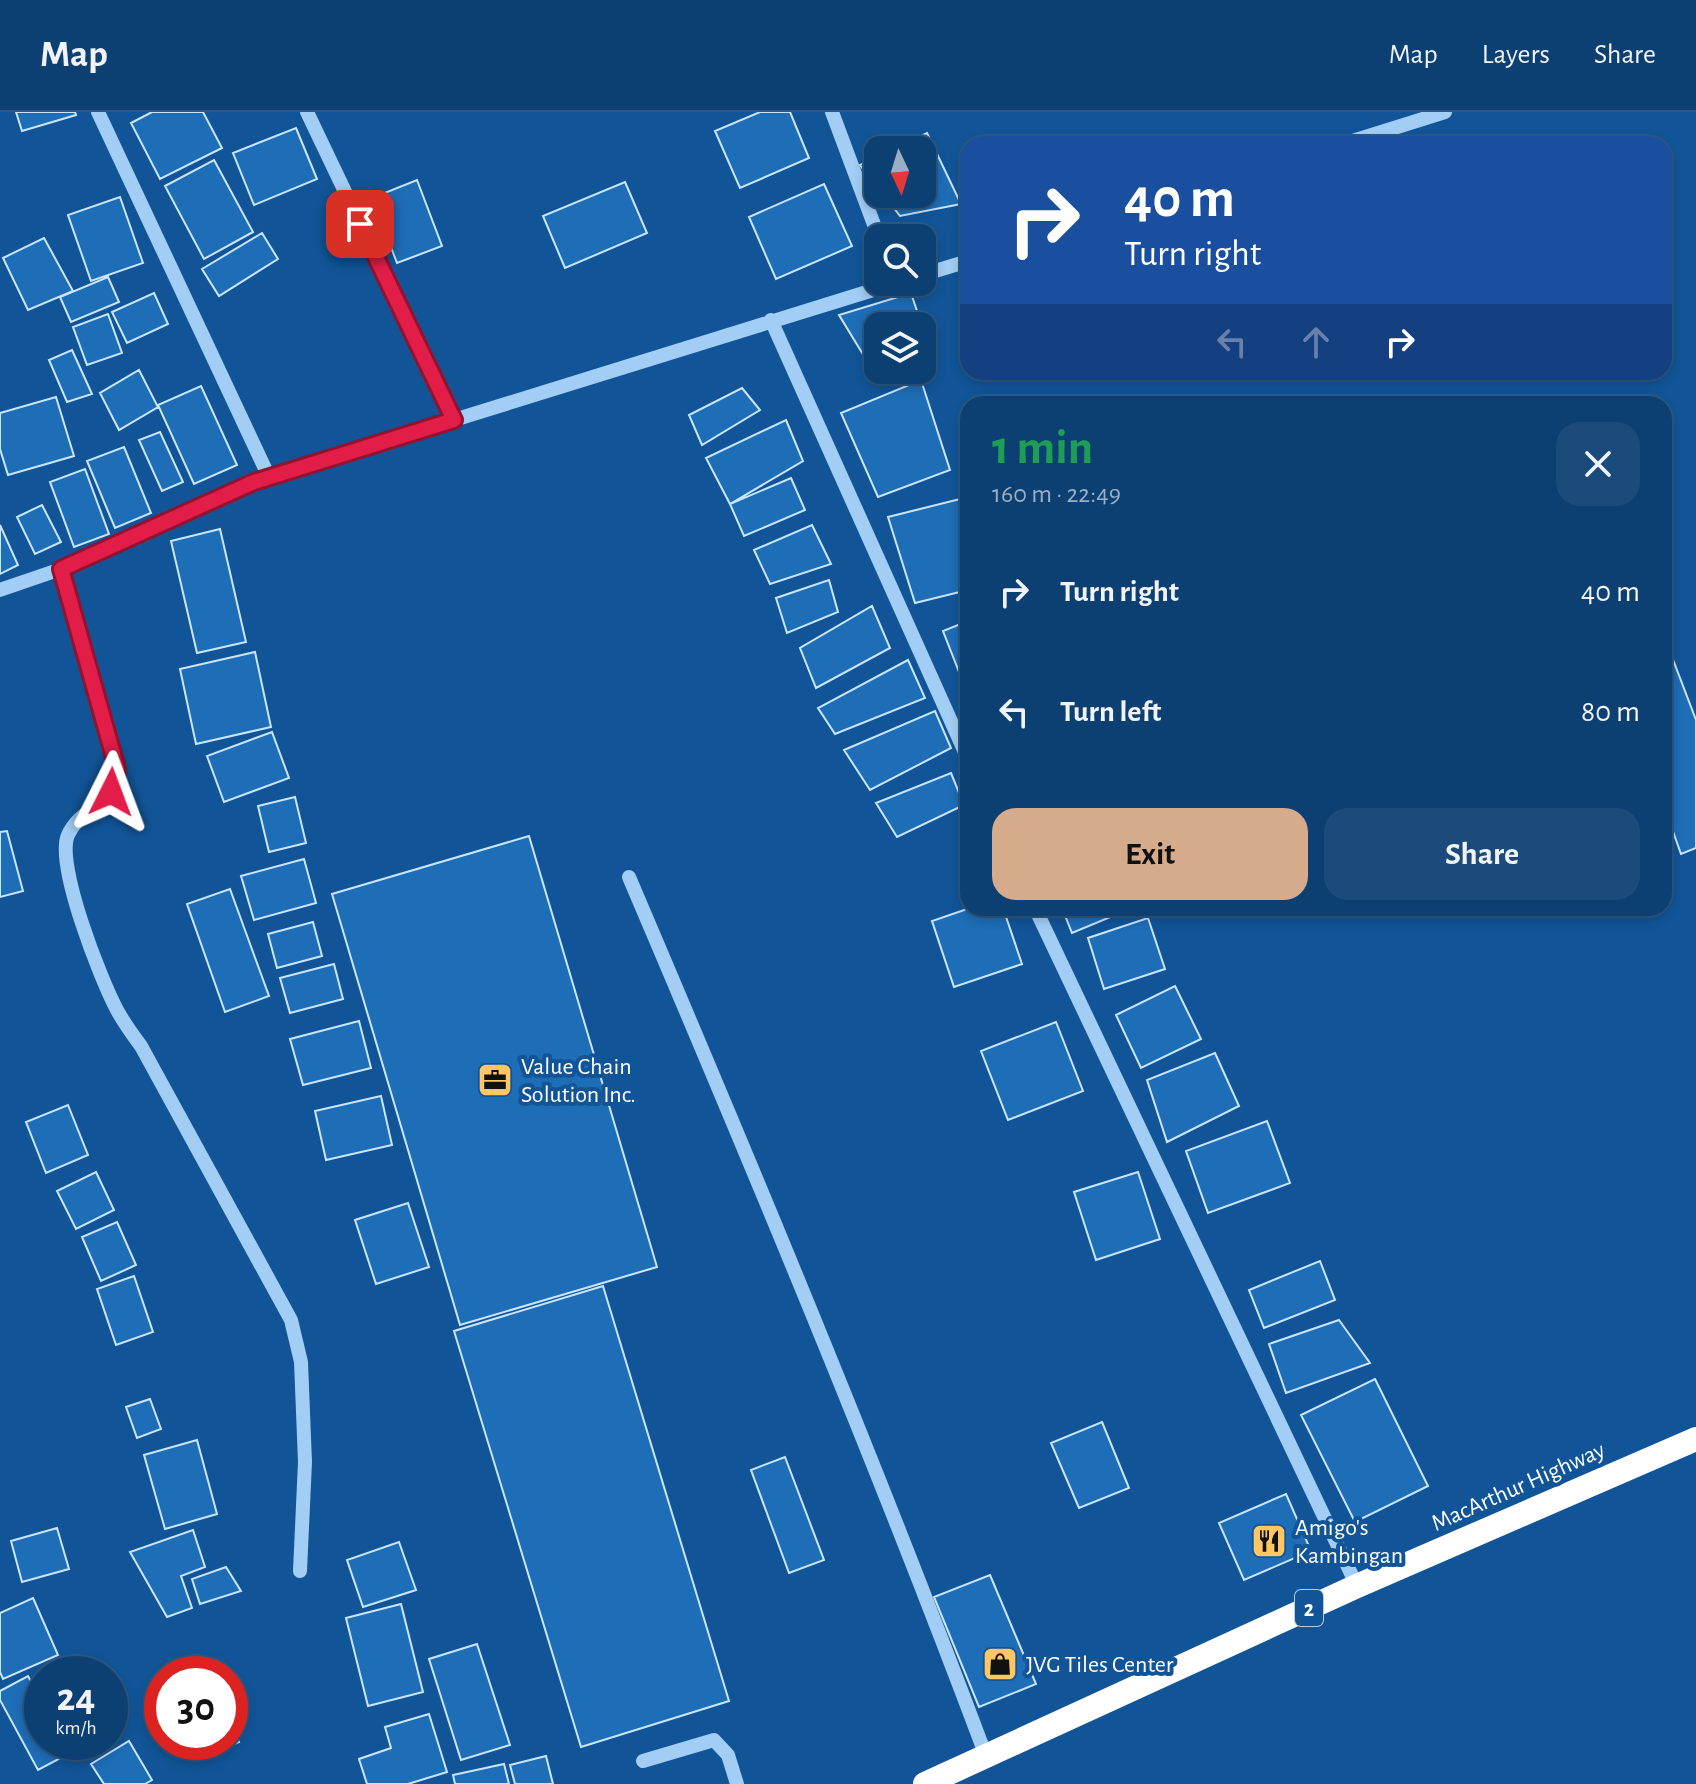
<!DOCTYPE html>
<meta charset="utf-8">
<style>
:root{--surface:#0d4072;--page:#1b4b7a;--text:#f1f3f6;--muted:#9aafc4;--line:#2d5984;--accent:#d6ab8b}
body{margin:0;font-family:"Alegreya Sans",sans-serif;background:var(--page);color:var(--text);height:100vh;display:flex;flex-direction:column;font-size:30px;white-space:nowrap}
*{box-sizing:border-box;margin:0}
p{font-size:26px;color:var(--muted)}
.icon{flex:none;width:44px;height:44px;fill:none;stroke:currentColor;stroke-width:2;stroke-linecap:round;stroke-linejoin:round}
.map{position:relative;flex:1;overflow:hidden}
.details{position:absolute;left:960px;top:284px;width:712px;height:520px;display:flex;flex-direction:column;background:var(--surface);border-radius:24px;box-shadow:0 4px 12px #0003,0 0 0 2px var(--line)}
.details>*{flex:none}
.top-card{position:absolute;left:960px;top:24px;width:712px;height:244px;border-radius:24px;box-shadow:0 4px 12px #0003,0 0 0 2px var(--line);background:#1a4fa0;color:#fff;overflow:hidden}
.needle{width:52px;rotate:176deg}
.fabs{position:absolute;left:864px;top:24px;display:grid;gap:16px}
.fabs a{display:grid;place-items:center;width:72px;height:72px;border-radius:16px;background:var(--surface);box-shadow:0 4px 12px #0003,0 0 0 2px var(--line);font-size:40px}
.speed{position:absolute;left:24px;top:1544px;display:flex;gap:16px;font-size:40px;font-weight:700;text-align:center}
.speed>*{display:grid;place-content:center;width:104px;height:104px;border-radius:50%;background:var(--surface);box-shadow:0 4px 12px #0003,0 0 0 2px var(--line);line-height:1}
.speed small{font-size:20px;font-weight:400}
.speed .limit{border:12px solid #d22;background:#fff;color:#111}
.pin{position:absolute;display:grid;place-items:center;width:68px;height:68px;color:#fff;margin:-34px;border-radius:16px;box-shadow:0 4px 12px #0006}
.me{position:absolute;width:88px;margin:-44px;rotate:3deg;stroke-linejoin:round;filter:drop-shadow(0 0 6px #0008)}
.turn{display:flex;align-items:center;gap:28px;height:168px;padding:0 32px;font-size:36px}
.turn .icon{width:104px;height:104px;stroke-width:2.5}
.turn b{display:block;font-size:56px;line-height:68px}
.lanes{display:flex;align-items:center;height:76px;padding:0 32px;background:#0003;justify-content:center;gap:40px;direction:ltr}
.lanes .off{opacity:.35}
.round{display:grid;place-items:center;flex:none;width:84px;height:84px;border-radius:24px;background:var(--page)}
.summary{display:flex;align-items:center;justify-content:space-between;height:136px;padding:0 32px}
h1{font-size:48px;font-weight:700;line-height:60px;color:#1e9e55}
.primary-button{display:flex;gap:16px;margin-top:auto;padding:16px 32px}
.primary-button a{flex:1;height:92px;border-radius:24px;background:var(--accent);color:#111;font-size:32px;font-weight:700;line-height:92px;text-align:center}
.primary-button a+a{background:var(--page);color:var(--text)}
ul{padding:0;list-style:none}
li{display:flex;align-items:center;gap:24px;height:120px;padding:0 32px}
li div{flex:1}
li b{display:block;font-size:30px}
li em{font-style:normal}
header{display:flex;align-items:center;gap:48px;box-sizing:border-box;height:112px;padding:0 40px;background:var(--surface);border-bottom:2px solid var(--line)}
header strong{font-size:38px}
nav{display:flex;gap:44px;margin-inline-start:auto;font-size:28px}
.map>svg:first-child{display:block}
.building{fill:#1e6db7;stroke:#cae5fe;stroke-width:2}
.lines{fill:none;stroke-linecap:round;stroke-linejoin:round}
.minor{stroke:#a2cdf4;stroke-width:14}
.highway{stroke:#fff;stroke-width:24}
.route-casing{stroke:#92132f;stroke-width:20}
.route{stroke:#e11d48;stroke-width:14}
.labels{text-anchor:middle;stroke-width:8;stroke-linejoin:round;paint-order:stroke}
.shield{fill:#115598;stroke:#b8cce0;stroke-width:2}
.shield-label{font-size:22px;font-weight:bold;fill:#fff}
.poi-label{font-size:24px;fill:#fff;stroke:#115598;text-anchor:start}
.street-label{font-size:24px;fill:#fff;stroke:#115598}
</style>
<header>
<strong>Map</strong>
<nav><a>Map</a><a>Layers</a><a>Share</a></nav>
</header>
<div class="map">
<svg width="1696" height="1672" viewBox="0 0 1696 1672">
<rect width="100%" height="100%" fill="#115598"/>
<!-- building -->
<path class="building" d="M16,0H75L76,3L22,19Z
M152,0H203L222,36L160,67L131,11Z
M760,0H790L809,46L740,76L715,19Z
M296,16L317,67L254,93L233,41Z
M927,21L961,92L900,104L883,82H922V38H891Z
M878,44V76L860,53Z
M214,48L253,120L204,147L165,74Z
M417,68L442,134L397,151L372,86Z
M625,70L647,121L565,156L543,104Z
M824,72L852,134L776,167L749,105Z
M120,85L143,151L91,169L68,103Z
M262,121L278,147L219,184L202,157Z
M44,126L73,179L28,198L3,146Z
M108,165L119,190L71,210L60,185Z
M154,181L168,212L127,231L112,200Z
M911,181L922,214H878V258H889L875,262L839,203Z
M108,202L122,241L87,253L73,215Z
M72,238L92,282L67,290L49,248Z
M139,258L158,295L119,318L100,281Z
M921,268L950,358L878,385L841,301Z
M201,274L237,353L194,372L158,293Z
M742,276L760,298L702,333L689,303Z
M56,285L74,344L8,363L0,337V301Z
M786,308L803,349L730,392L706,346Z
M160,320L183,370L162,379L139,328Z
M124,335L151,401L115,416L87,349Z
M85,357L109,422L74,435L50,370Z
M791,366L805,398L744,424L730,392Z
M968,385V478L915,491L888,405Z
M42,393L61,430L35,442L17,405Z
M0,413L18,453L0,462Z
M812,413L831,452L770,472L754,438Z
M220,417L246,530L197,541L171,429Z
M829,468L838,500L787,521L776,486Z
M872,494L890,536L816,576L800,536Z
M968,509V583L943,519Z
M1664,524L1696,608V736L1681,742L1664,694Z
M255,540L271,615L196,632L180,557Z
M908,548L925,586L835,622L818,596Z
M935,599L951,636L870,678L844,638Z
M272,620L289,666L224,690L207,644Z
M951,661L964,693L897,725L876,691Z
M295,685L306,731L269,740L258,694Z
M7,719L23,779L0,785V720Z
M529,724L657,1155L460,1213L332,782Z
M304,747L316,791L254,808L241,764Z
M230,777L269,884L225,900L187,792Z
M970,796H1003L1022,852L954,875L932,809Z
M1062,796H1132L1072,821Z
M1148,806L1165,857L1104,877L1088,826Z
M313,810L322,844L277,856L268,822Z
M334,852L343,887L290,901L280,866Z
M1175,874L1201,927L1141,956L1116,903Z
M359,909L371,956L303,973L290,927Z
M1056,910L1083,979L1008,1008L981,939Z
M1215,941L1239,994L1167,1030L1147,968Z
M381,984L392,1033L326,1048L315,999Z
M68,993L88,1043L46,1061L26,1010Z
M1267,1009L1290,1071L1208,1101L1186,1039Z
M96,1060L114,1098L76,1117L57,1079Z
M1138,1060L1160,1127L1096,1148L1074,1080Z
M408,1091L429,1155L376,1172L355,1108Z
M117,1110L136,1153L101,1169L82,1125Z
M1320,1149L1335,1188L1264,1216L1249,1178Z
M134,1164L153,1220L116,1233L97,1177Z
M603,1174L729,1589L581,1635L454,1219Z
M1339,1208L1370,1251L1286,1281L1269,1232Z
M1375,1267L1428,1374L1355,1410L1301,1303Z
M150,1287L161,1317L137,1326L126,1295Z
M1102,1310L1129,1376L1079,1396L1051,1331Z
M197,1328L217,1402L165,1417L144,1343Z
M785,1345L824,1448L789,1461L751,1358Z
M1286,1382L1311,1439L1244,1468L1219,1411Z
M57,1416L69,1457L22,1470L11,1429Z
M193,1418L205,1455L181,1464L192,1496L167,1505L130,1440Z
M399,1430L416,1478L363,1495L347,1448Z
M226,1455L241,1479L200,1492L192,1467Z
M990,1463L1036,1572L979,1595L934,1485Z
M33,1486L58,1543L3,1567L0,1560V1501Z
M401,1492L423,1580L368,1594L346,1506Z
M477,1532L510,1633L461,1648L429,1547Z
M28,1564L42,1590V1630H64L70,1641L38,1658L0,1588V1579Z
M429,1602L447,1660L408,1672H367L359,1647L391,1636L385,1615Z
M230,1612L239,1630L203,1646L195,1630H230Z
M129,1629L152,1668L145,1672H104L91,1652Z
M546,1644L553,1672H515L510,1653Z
M504,1652L509,1672H455L453,1663Z"/>
<g class="lines">
<!-- minor -->
<path class="minor" d="M98,0L269,365
M307,0L454,308
M832,0L879,126
M1343,32L1445,0
M922,163L968,149
M771,208L968,647
M61,457L117,656C114,695 81,694 68,723C55,752 101,868 117,898C124,911 132,922 141,934L291,1208L301,1250L305,1350L300,1459
M0,478L61,457L254,370L899,170
M629,765C753,1056 875,1348 986,1644
M1035,796L1357,1474
M643,1649L714,1628L728,1643L737,1672"/>
<!-- highway -->
<path class="highway" d="M925,1672L1357,1474L1696,1327"/>
</g>
<g class="lines">
<!-- route casing -->
<g class="route-casing">
<path id="route" d="M111,680L116,668L117,656L61,457L254,370L454,308L360,112"/>
</g>
<!-- route -->
<use href="#route" class="route"/>
</g>
<!-- icons -->
<defs>
<g id="office-square" transform="scale(1.8)"><rect x="-9" y="-9" width="18" height="18" rx="4" fill="#ffc764" stroke="#115598"/><path d="M-6-3h4V-5.5h4V-3h4V5H-6ZM-1-4.5V-3h2v-1.5ZM-6 0V1H6V0Z" fill="#111"/></g>
<g id="restaurant-square" transform="scale(1.8)"><rect x="-9" y="-9" width="18" height="18" rx="4" fill="#ffc764" stroke="#115598"/><path d="M-5-6h1v4h1v-4h1v4h1v-4h1v5L-1.5 .5V6h-2V.5L-5-1ZM5-6V6H3V1.5H1.5Q1.5-4 5-6Z" fill="#111"/></g>
<g id="shop-square" transform="scale(1.8)"><rect x="-9" y="-9" width="18" height="18" rx="4" fill="#ffc764" stroke="#115598"/><path d="M-5-2.5h2.3a2.7 3.5 0 0 1 5.4 0H5L5.5 6h-11ZM-1.5-2.5h3a1.5 2.3 0 0 0-3 0Z" fill="#111"/></g>
</defs>
<g fill-rule="evenodd">
<use href="#office-square" x="495" y="968"/>
<use href="#restaurant-square" x="1269" y="1429"/>
<use href="#shop-square" x="1000" y="1552"/>
</g>
<g class="labels">
<!-- shield labels -->
<rect class="shield" x="1295" y="1478" width="28" height="36" rx="6"/>
<g class="shield-label">
<text x="1309" y="1504">2</text>
</g>
<!-- poi labels -->
<g class="poi-label">
<text x="521" y="962">Value Chain<tspan x="521" dy="28">Solution Inc.</tspan></text>
<text x="1295" y="1423">Amigo's<tspan x="1295" dy="28">Kambingan</tspan></text>
<text x="1026" y="1560">JVG Tiles Center</text>
</g>
<!-- street labels -->
<g class="street-label">
<text transform="translate(1518 1374) rotate(-24)" y="8">MacArthur Highway</text>
</g>
</g>
</svg>
<div class="fabs">
<a><svg class="needle" viewBox="-14 -14 28 28"><path d="M0-13l5 13h-10z" fill="#e53935"/><path d="M0 13l5-13h-10z" fill="#9aafc4"/></svg></a>
<a><svg class="icon" aria-label="search" viewBox="0 0 24 24"><circle cx="10" cy="10" r="6"/><path d="M15 15l6 6"/></svg></a>
<a><svg class="icon" aria-label="layers" viewBox="0 0 24 24"><path d="M12 4l9 5-9 5-9-5zM3 14l9 5 9-5"/></svg></a>
</div>
<div class="speed"><div>24<small>km/h</small></div><div class="limit">30</div></div>
<div class="pin" style="left:360px;top:112px;background:#d93025"><svg class="icon" aria-label="arrive" viewBox="0 0 24 24"><path d="M6 21V4h12l-3 4 3 4H6"/></svg></div>
<svg class="me" style="left:111px;top:680px" viewBox="-20 -20 40 40"><path d="M0-17L14 15 0 8-14 15z" fill="#e11d48" stroke="#fff" stroke-width="4"/></svg>
<div class="top-card">
<div class="turn"><svg class="icon" aria-label="right" viewBox="0 0 24 24"><path d="M7 20v-9h11M14 6l5 5-5 5"/></svg><div><b>40 m</b>Turn right</div></div>
<div class="lanes"><svg class="icon off" aria-label="left" viewBox="0 0 24 24"><path d="M17 20v-9H6M10 6l-5 5 5 5"/></svg><svg class="icon off" aria-label="ahead" viewBox="0 0 24 24"><path d="M12 20V5M6 11l6-6 6 6"/></svg><svg class="icon" aria-label="right" viewBox="0 0 24 24"><path d="M7 20v-9h11M14 6l5 5-5 5"/></svg></div>
</div>
<section class="details">
<div class="summary"><div><h1>1 min</h1><p>160 m · 22:49</p></div><a class="round"><svg class="icon" aria-label="close" viewBox="0 0 24 24"><path d="M6 6l12 12M18 6L6 18"/></svg></a></div>
<ul>
<li><svg class="icon" aria-label="right" viewBox="0 0 24 24"><path d="M7 20v-9h11M14 6l5 5-5 5"/></svg><div><b>Turn right</b></div><em>40 m</em></li>
<li><svg class="icon" aria-label="left" viewBox="0 0 24 24"><path d="M17 20v-9H6M10 6l-5 5 5 5"/></svg><div><b>Turn left</b></div><em>80 m</em></li>
</ul>
<div class="primary-button"><a>Exit</a><a>Share</a></div>
</section>
</div>
